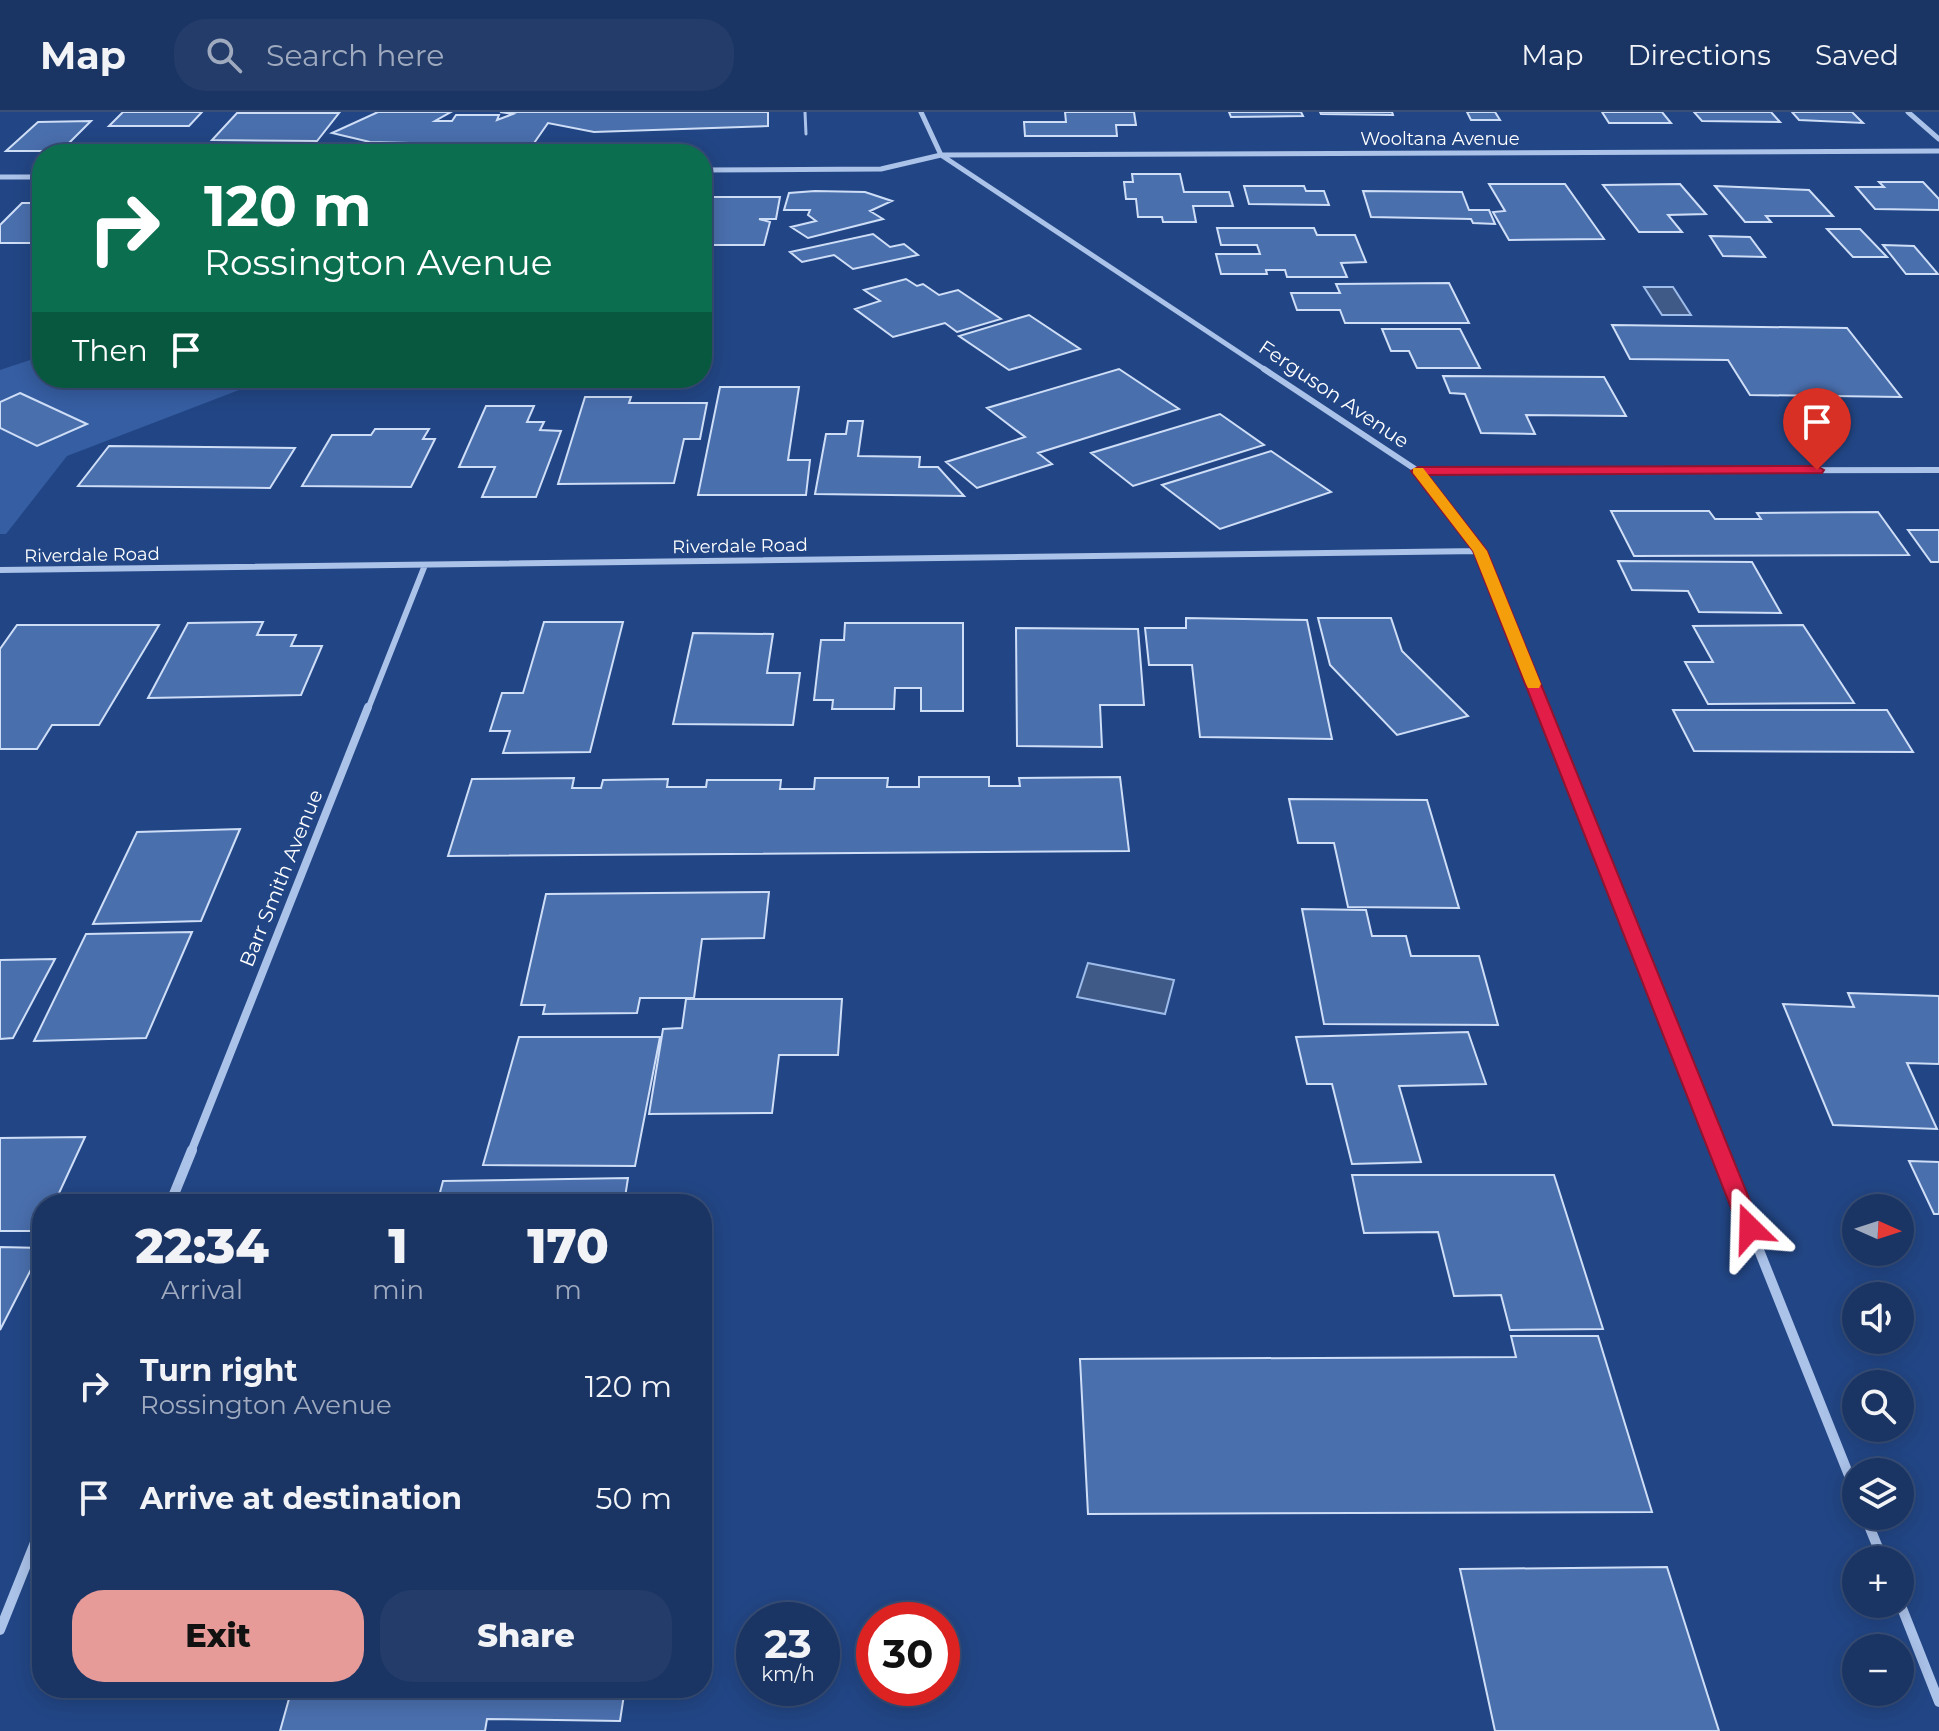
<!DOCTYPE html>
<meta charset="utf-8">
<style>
:root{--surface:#1a3464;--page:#233c6a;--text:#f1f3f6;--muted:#9faabf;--line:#384f78;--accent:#e69b98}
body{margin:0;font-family:Montserrat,sans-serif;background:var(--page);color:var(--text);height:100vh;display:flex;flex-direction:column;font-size:30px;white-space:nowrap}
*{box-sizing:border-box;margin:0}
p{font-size:26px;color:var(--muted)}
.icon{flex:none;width:44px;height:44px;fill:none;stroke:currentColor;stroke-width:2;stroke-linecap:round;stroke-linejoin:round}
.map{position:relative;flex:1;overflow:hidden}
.sheet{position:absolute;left:32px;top:1082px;width:680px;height:504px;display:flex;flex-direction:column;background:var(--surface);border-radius:32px;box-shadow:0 4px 20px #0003,0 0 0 2px var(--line)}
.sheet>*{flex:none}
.hud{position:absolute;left:32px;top:32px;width:680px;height:244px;border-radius:32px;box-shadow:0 4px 20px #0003,0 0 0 2px var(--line);background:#0b6e4f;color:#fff;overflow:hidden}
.needle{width:52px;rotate:93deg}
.buttons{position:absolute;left:1842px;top:1082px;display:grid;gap:16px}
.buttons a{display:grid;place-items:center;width:72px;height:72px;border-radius:50%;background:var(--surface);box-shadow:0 4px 20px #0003,0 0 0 2px var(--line);font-size:40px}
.speed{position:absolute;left:736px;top:1490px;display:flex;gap:16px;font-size:40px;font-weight:700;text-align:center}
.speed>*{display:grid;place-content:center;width:104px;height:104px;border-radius:50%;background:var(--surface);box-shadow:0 4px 20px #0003,0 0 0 2px var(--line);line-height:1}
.speed small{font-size:20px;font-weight:400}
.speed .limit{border:12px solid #d22;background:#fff;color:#111}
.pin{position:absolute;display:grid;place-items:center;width:68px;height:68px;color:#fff;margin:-82px -34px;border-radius:50% 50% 50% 0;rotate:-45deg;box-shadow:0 0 8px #0007}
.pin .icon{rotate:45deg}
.me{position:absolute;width:88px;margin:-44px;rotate:338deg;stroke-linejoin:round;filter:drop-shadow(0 0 6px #0008)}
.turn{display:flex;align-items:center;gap:28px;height:168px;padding:0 40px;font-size:36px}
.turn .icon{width:104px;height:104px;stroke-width:2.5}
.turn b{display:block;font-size:56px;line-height:68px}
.then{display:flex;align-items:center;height:76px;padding:0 40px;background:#0003;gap:16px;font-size:30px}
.eta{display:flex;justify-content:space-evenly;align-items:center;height:136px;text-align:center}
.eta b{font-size:48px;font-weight:800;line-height:56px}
.cta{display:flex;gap:16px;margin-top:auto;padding:16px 40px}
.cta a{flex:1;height:92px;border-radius:32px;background:var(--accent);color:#111;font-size:32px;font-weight:800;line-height:92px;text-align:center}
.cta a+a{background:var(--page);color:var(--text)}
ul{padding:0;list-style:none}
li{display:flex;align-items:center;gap:24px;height:112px;padding:0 40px}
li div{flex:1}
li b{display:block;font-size:30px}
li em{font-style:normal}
header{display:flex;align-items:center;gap:48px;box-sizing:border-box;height:112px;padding:0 40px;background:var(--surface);border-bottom:2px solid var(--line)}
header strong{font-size:38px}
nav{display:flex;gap:44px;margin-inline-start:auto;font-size:28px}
.search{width:560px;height:72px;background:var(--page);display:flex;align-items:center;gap:20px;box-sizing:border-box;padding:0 28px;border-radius:32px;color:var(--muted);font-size:30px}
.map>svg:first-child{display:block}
.green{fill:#365ea2}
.water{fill:#405a88;stroke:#9ebcea;stroke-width:2}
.building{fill:#4a6fad;stroke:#cfdef7;stroke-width:2}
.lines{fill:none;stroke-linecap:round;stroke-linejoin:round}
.service{stroke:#abc2e9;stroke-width:3}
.minor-far3{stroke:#abc2e9;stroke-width:5}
.minor-far2{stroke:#abc2e9;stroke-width:6}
.minor-far1{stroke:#abc2e9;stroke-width:8}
.minor{stroke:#abc2e9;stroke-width:10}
.route{fill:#e11d48;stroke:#92132f;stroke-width:2}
.slow{fill:#f59e0b}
.labels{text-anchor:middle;stroke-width:7;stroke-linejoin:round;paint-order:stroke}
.far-street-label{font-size:18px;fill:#fff;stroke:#224685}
.street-label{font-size:20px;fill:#fff;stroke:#224685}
</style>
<header>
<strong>Map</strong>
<div class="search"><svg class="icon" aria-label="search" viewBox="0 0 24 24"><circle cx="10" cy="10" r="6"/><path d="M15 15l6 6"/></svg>Search here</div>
<nav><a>Map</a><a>Directions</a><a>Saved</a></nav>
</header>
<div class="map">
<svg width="1939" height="1619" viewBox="0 0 1939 1619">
<rect width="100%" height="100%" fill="#224685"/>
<!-- green -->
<path class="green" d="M42,244V266H270L67,344L6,422H0V258Z"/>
<!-- water -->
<path class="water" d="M1644,175H1673L1691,203H1662Z
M1088,851L1174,868L1165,902L1077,885Z"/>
<!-- building -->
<path class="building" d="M123,0H202L189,14H109Z
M378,0H451L435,9H452L456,3H499L497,8L513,2L500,0H768V14L594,20L548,11L532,34L370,30L332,21Z
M1065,0H1134L1136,13H1116L1117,24H1025L1024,10H1066Z
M1229,0H1301L1303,4L1231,5Z
M1320,0H1392L1393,3L1321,2Z
M1467,0H1495L1500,8H1471Z
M1602,0H1662L1671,11H1609Z
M1694,0H1771L1780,10L1702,9Z
M1792,0H1852L1863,11L1799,8Z
M237,1H339L317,29L212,28Z
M91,9L61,39H6L38,10Z
M1132,62H1180L1184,80H1229L1233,94H1193L1196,110H1163L1162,105H1138L1136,87H1126L1124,70H1133Z
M1879,70H1923L1939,87V98L1875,97L1856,75H1884Z
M1489,72H1565L1604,127L1509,128L1493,100L1505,99Z
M1680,72L1706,102L1668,103L1682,120H1639L1603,73Z
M1244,74H1304L1306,79H1324L1329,93L1249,92Z
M1715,74L1809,78L1833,104H1766L1771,110H1745Z
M815,79L865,80L892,89L870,99L883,107L808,126L791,115L816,109L808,103L810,98H784L789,81Z
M1363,79L1462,80L1469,98H1489L1495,112L1473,111L1471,107L1371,105Z
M702,85H780L776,107H759L770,110L764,133H702Z
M22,91H42V131H0V113Z
M1217,116H1314L1317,123H1355L1366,150L1341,151L1347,165H1287L1285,158H1266L1267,162H1221L1216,142H1260L1257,133H1221Z
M1827,117H1860L1887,145H1853Z
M873,122L890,135L904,132L918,143L853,157L834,143L802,150L790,140Z
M1710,124L1750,125L1765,145L1723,144Z
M1883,133L1914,134L1938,162H1906Z
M906,167L917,174L923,172L939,183L958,178L1001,207L957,220L945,211L893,225L855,197L880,189L864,178Z
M1449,171L1469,211H1345L1340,198H1297L1291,181H1340L1336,172Z
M1029,203L1080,237L1009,258L959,224Z
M1612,213L1847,216L1901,285L1750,283L1728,248L1630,247Z
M1382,217H1460L1480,256H1417L1409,239H1391Z
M1119,257L1179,297L1038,341L1052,352L977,376L946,350L1025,325L987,296Z
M1443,264L1604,265L1626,304L1526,303L1535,322L1481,321L1465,282L1450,281Z
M720,275H799L788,348H810L806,383H698Z
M20,281L87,312L37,334L0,316V290Z
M585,285H631L629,291H707L700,327H684L674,371L558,372Z
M486,294H534L527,310H544L540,318L561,319L536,385H482L495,355H459Z
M1220,302L1264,333L1133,374L1091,341Z
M848,309H863L858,344L920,345L919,355H938L964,384L815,382L826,322H846Z
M375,317H429L423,327H435L411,375L302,374L332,323H371Z
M109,334L295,336L270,376L78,374Z
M1271,339L1331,380L1220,417L1162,373Z
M1611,399H1709L1715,407H1761L1757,401L1878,400L1909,443L1634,444Z
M1908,418H1939V450H1931Z
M1618,449L1752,450L1781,501L1699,500L1688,479L1632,478Z
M1186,506L1307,508L1332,627L1200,625L1192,553H1149L1145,516H1186Z
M1318,506H1391L1402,539L1468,604L1397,623L1330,553Z
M263,510L257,523H296L291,534H322L301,583L148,586L188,511Z
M544,510H623L590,640L503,641L510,619H490L502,581H523Z
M845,511H963V599H921V576H895L894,597H832L833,588H814L821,528H844Z
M17,513H159L99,613H52L37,637H0V537Z
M1803,513L1854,591L1708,592L1685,550H1713L1693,514Z
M1016,516L1138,517L1144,593H1100L1102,635L1017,634Z
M693,521L773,522L767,561H800L793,613L673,612Z
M1673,598H1887L1913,640L1694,639Z
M919,665H989V674H1020L1019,666L1120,665L1129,739L448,744L472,667L574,666L572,676H601L603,668L668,667L667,675H706L707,668H781L780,677H814L815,666H888L887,675H919Z
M1289,687L1427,688L1459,796L1348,795L1334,731H1298Z
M240,717L201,809L93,812L137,720Z
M769,780L764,826L702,827L694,886H640L637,901L543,902L545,893H521L546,782Z
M1302,797L1366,798L1372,824H1406L1411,844H1479L1498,913L1324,912Z
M192,820L146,926L34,929L86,822Z
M55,847L13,926L0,927V848Z
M1848,881L1939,884V952L1907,951L1937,1017L1833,1013L1783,892L1854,895Z
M686,887H842L838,943H779L772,1001L649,1002L663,917L682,916Z
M1468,920L1486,972L1399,974L1421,1050L1352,1052L1332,972H1307L1296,925Z
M519,925H660L635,1054L483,1053Z
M85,1025L54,1092H42L41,1119H0V1026Z
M1909,1049L1939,1050V1102H1934Z
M1352,1063H1554L1603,1217L1510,1218L1501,1183L1454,1184L1438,1120L1364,1121Z
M628,1066L624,1092H437L443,1069Z
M0,1135L42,1136L0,1218Z
M1511,1224H1598L1652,1400L1088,1402L1080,1247L1516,1245Z
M1667,1455L1719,1619H1495L1460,1457Z
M292,1576H625L620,1609L487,1607L485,1619H280Z"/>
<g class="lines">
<!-- service -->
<path class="service" d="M805,0L806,22"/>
<!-- minor-far3 -->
<path class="minor-far3" d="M921,0L941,43L1267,259
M1908,0L1939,27
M702,58L881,57L941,43L1939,39
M0,65H42"/>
<!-- minor-far2 -->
<path class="minor-far2" d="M1264,257L1418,359L1480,439L1543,597
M1418,359L1939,358
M0,458L1480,439
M368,597L425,453"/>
<!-- minor-far1 -->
<path class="minor-far1" d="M1542,595L1720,1040
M191,1040L368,595"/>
<!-- minor -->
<path class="minor" d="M1719,1038L1856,1381
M170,1092L192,1038
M1865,1404L1883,1448
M1900,1491L1939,1590
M0,1518L42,1413"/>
</g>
<!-- route -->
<path class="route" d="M1817,354L1824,358L1822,361L1428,363L1487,439L1761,1116L1758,1122L1750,1124L1743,1122L1739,1116L1473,439L1411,359L1418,355Z"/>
<!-- slow -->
<path class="slow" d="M1413,356H1423L1487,439L1541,572L1539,576H1528L1526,572L1473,439L1413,361Z"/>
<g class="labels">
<!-- far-street labels -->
<g class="far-street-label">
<text x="1440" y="33">Wooltana Avenue</text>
<text transform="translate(740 434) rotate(-1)" y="6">Riverdale Road</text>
<text transform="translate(92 443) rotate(-1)" y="6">Riverdale Road</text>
</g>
<!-- street labels -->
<g class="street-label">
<text transform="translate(1334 282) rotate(34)" y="7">Ferguson Avenue</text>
<text transform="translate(281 766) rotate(-68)" y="7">Barr Smith Avenue</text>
</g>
</g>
</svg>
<div class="buttons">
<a><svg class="needle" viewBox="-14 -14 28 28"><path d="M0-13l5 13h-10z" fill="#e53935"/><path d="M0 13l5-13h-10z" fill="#9faabf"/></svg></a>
<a><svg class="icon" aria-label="sound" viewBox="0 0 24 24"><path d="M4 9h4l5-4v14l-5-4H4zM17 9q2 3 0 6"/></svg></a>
<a><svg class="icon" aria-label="search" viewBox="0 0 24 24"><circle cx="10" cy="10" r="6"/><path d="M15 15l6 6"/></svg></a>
<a><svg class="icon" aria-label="layers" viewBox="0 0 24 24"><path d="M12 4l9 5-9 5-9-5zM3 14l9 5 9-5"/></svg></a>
<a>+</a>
<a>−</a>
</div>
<div class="speed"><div>23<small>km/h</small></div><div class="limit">30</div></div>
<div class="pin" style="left:1817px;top:358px;background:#d93025"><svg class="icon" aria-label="arrive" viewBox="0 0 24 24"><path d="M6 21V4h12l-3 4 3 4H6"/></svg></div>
<svg class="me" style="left:1750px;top:1116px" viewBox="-20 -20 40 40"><path d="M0-17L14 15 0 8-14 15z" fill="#e11d48" stroke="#fff" stroke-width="4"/></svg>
<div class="hud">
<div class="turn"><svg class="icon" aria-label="right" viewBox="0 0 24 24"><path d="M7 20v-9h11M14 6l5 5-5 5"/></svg><div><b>120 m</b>Rossington Avenue</div></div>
<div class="then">Then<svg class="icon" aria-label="arrive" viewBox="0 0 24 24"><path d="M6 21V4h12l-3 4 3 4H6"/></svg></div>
</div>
<section class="sheet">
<div class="eta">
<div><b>22:34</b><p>Arrival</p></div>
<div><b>1</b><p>min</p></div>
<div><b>170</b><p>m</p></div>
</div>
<ul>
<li><svg class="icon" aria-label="right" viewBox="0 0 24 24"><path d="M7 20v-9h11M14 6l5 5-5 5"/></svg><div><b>Turn right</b><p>Rossington Avenue</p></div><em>120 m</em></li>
<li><svg class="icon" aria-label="arrive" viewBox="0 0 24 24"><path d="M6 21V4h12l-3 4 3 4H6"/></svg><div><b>Arrive at destination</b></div><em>50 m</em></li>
</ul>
<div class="cta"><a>Exit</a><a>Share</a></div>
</section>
</div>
